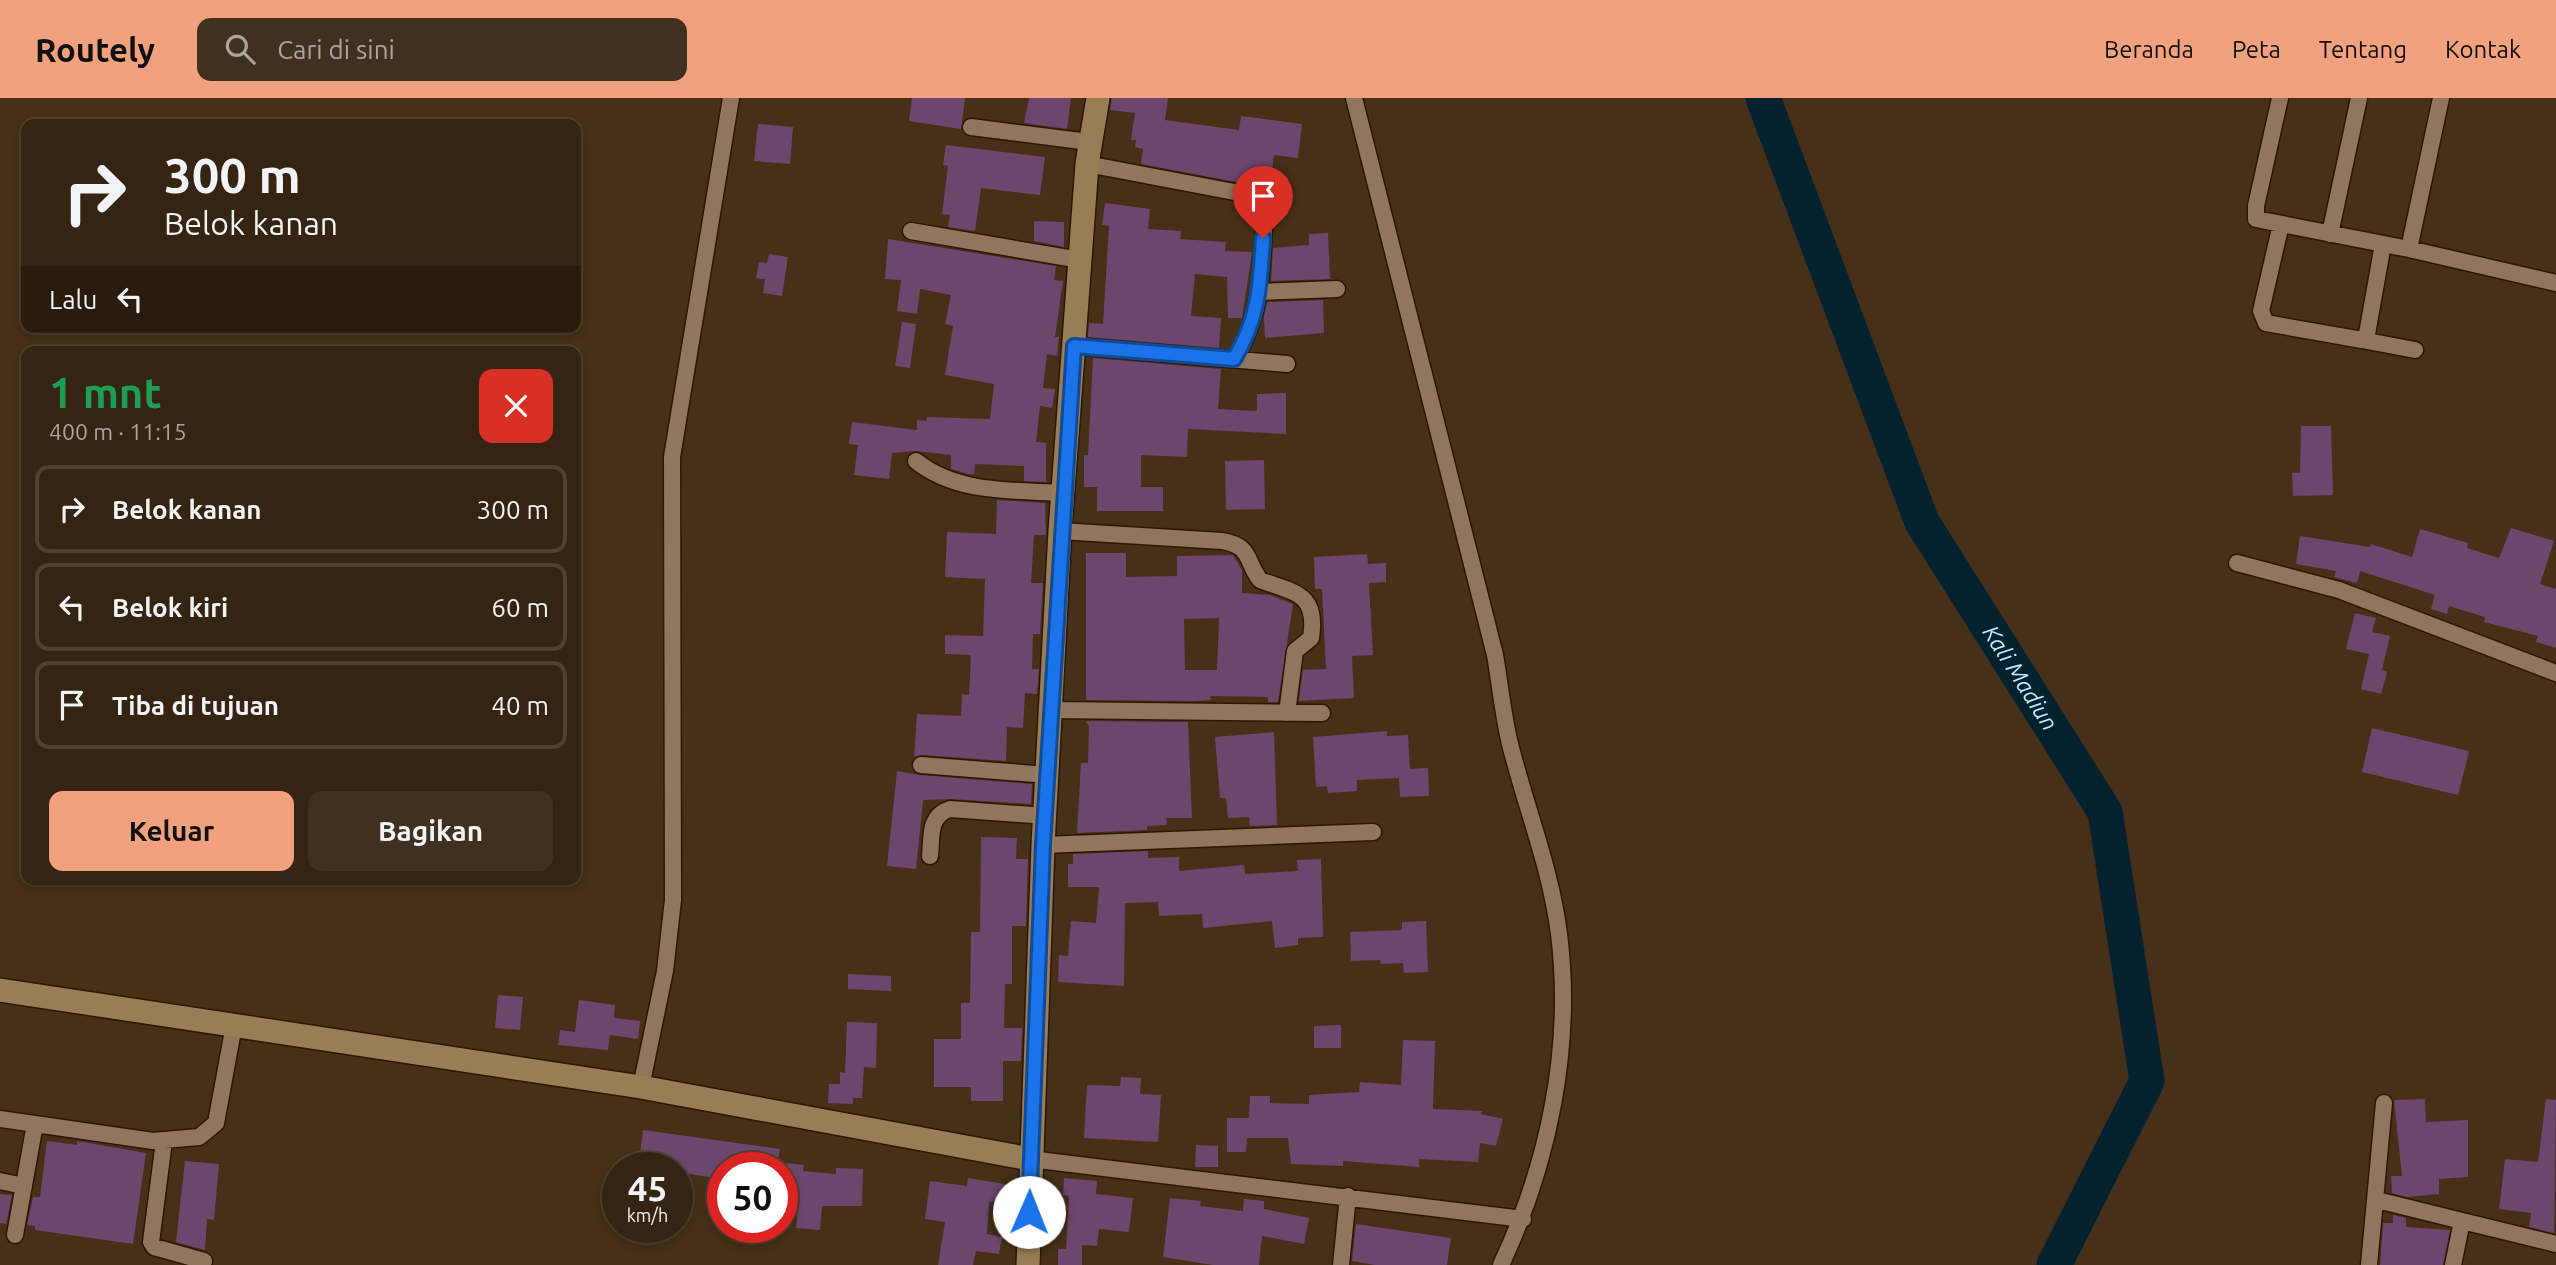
<!DOCTYPE html>
<html lang="id">
<meta charset="utf-8">
<style>
:root{--surface:#342411;--page:#3f301f;--text:#f1f3f6;--muted:#a9a49f;--line:#4e4131;--accent:#f1a17d}
body{margin:0;font-family:Ubuntu,sans-serif;background:var(--page);color:var(--text);height:100vh;display:flex;flex-direction:column;font-size:26px;white-space:nowrap}
*{box-sizing:border-box;margin:0}
p{font-size:23px;color:var(--muted)}
.icon{flex:none;width:38px;height:38px;fill:none;stroke:currentColor;stroke-width:2;stroke-linecap:round;stroke-linejoin:round}
.map{position:relative;flex:1;overflow:hidden}
.side{position:absolute;left:21px;top:248px;width:560px;height:539px;display:flex;flex-direction:column;background:var(--surface);border-radius:14px;box-shadow:0 4px 10px #0003,0 0 0 2px var(--line)}
.side>*{flex:none}
.banner{position:absolute;left:21px;top:21px;width:560px;height:214px;border-radius:14px;box-shadow:0 4px 10px #0003,0 0 0 2px var(--line);background:#342411;color:var(--text);overflow:hidden}
.speed{position:absolute;left:602px;top:1054px;display:flex;gap:14px;font-size:35px;font-weight:700;text-align:center}
.speed>*{display:grid;place-content:center;width:91px;height:91px;border-radius:50%;background:var(--surface);box-shadow:0 4px 10px #0003,0 0 0 2px var(--line);line-height:1}
.speed small{font-size:18px;font-weight:400}
.speed .limit{border:10px solid #d22;background:#fff;color:#111}
.pin{position:absolute;display:grid;place-items:center;width:60px;height:60px;color:#fff;margin:-72px -30px;border-radius:50% 50% 50% 0;rotate:-45deg;box-shadow:0 0 7px #0007}
.pin .icon{rotate:45deg}
.me{position:absolute;width:77px;margin:-38px;rotate:1deg;stroke-linejoin:round;filter:drop-shadow(0 0 5px #0008)}
.turn{display:flex;align-items:center;gap:24px;height:147px;padding:0 28px;font-size:32px}
.turn .icon{width:91px;height:91px;stroke-width:2.5}
.turn b{display:block;font-size:49px;line-height:60px}
.then{display:flex;align-items:center;height:66px;padding:0 28px;background:#0003;gap:14px;font-size:26px}
.round{display:grid;place-items:center;flex:none;width:74px;height:74px;border-radius:14px;background:var(--page)}
.head{display:flex;align-items:center;justify-content:space-between;height:119px;padding:0 28px}
h1{font-size:42px;font-weight:600;line-height:52px;color:#1e9e55}
.button{display:flex;gap:14px;margin-top:auto;padding:14px 28px}
.button a{flex:1;height:80px;border-radius:14px;background:var(--accent);color:#111;font-size:28px;font-weight:600;line-height:80px;text-align:center}
.button a+a{background:var(--page);color:var(--text)}
ul{padding:0;list-style:none}
li{display:flex;align-items:center;gap:21px;height:88px;margin:0 14px 10px;padding:0 14px;border:4px solid var(--line);border-radius:14px}
li div{flex:1}
li b{display:block;font-size:26px}
li em{font-style:normal}
header{display:flex;align-items:center;gap:42px;box-sizing:border-box;height:98px;padding:0 35px;background:var(--accent);color:#111}
header strong{font-size:33px}
nav{display:flex;gap:38px;margin-inline-start:auto;font-size:24px}
.search{width:490px;height:63px;background:var(--page);display:flex;align-items:center;gap:18px;box-sizing:border-box;padding:0 24px;border-radius:14px;color:var(--muted);font-size:26px}
.map>svg:first-child{display:block}
.lines{fill:none;stroke-linecap:round;stroke-linejoin:round}
.river{stroke:#032230;stroke-width:35}
.building{fill:#6b476d;fill-rule:evenodd}
.street-casing{stroke:#2c1700;stroke-width:19}
.secondary-casing{stroke:#2c1700;stroke-width:26}
.street{stroke:#90765c;stroke-width:16}
.secondary{stroke:#997d54;stroke-width:23}
.route-casing{stroke:#114b97;stroke-width:18}
.route{stroke:#1a73e8;stroke-width:12}
.labels{text-anchor:middle;stroke-width:7;stroke-linejoin:round;paint-order:stroke}
.water-label{font-size:23px;font-style:italic;fill:#c7e7f9;stroke:#251a10}
</style>
<header>
<strong>Routely</strong>
<div class="search"><svg class="icon" aria-label="search" viewBox="0 0 24 24"><circle cx="10" cy="10" r="6"/><path d="M15 15l6 6"/></svg>Cari di sini</div>
<nav><a>Beranda</a><a>Peta</a><a>Tentang</a><a>Kontak</a></nav>
</header>
<div class="map">
<svg width="2556" height="1167" viewBox="0 0 2556 1167">
<rect width="100%" height="100%" fill="#463017"/>
<g class="lines">
<!-- river -->
<path class="river" id="s1" d="M1763,0L1922,424L2105,714L2147,983L2054,1167"/>
</g>
<!-- building -->
<path class="building" d="M912,0H965L961,31L909,23Z
M1029,0H1071L1067,31L1024,25Z
M1112,0H1168L1165,22L1239,32L1241,18L1302,26L1298,60L1274,57L1269,97L1252,87L1141,66L1143,51L1135,49L1136,42H1131L1135,15L1110,12Z
M758,26L793,29L790,66L754,63Z
M946,47L1045,59L1040,97L981,90L975,133L948,129L950,117L942,116L948,68L943,67Z
M1105,105L1150,111L1148,131L1181,133L1180,141L1226,144L1225,153L1252,154L1242,220H1228L1227,179L1195,176L1191,218L1221,220L1219,250L1088,239L1089,225L1103,226L1109,128L1102,127Z
M1034,123L1064,124V149L1034,143Z
M1328,135L1330,181L1271,183L1273,150L1309,147V136Z
M888,141L1056,168L1054,182L1063,183L1055,239H1059L1057,258L1047,256L1043,290L1055,291L1052,310L1040,308L1036,344L1046,345V384L1024,383V368L975,366L974,376H968L951,371V357L916,353L892,355L889,381L854,377L858,347L849,346L852,324L917,332V322L926,323L927,319L990,321L994,286L945,277L953,228L945,226L951,197L920,191L917,216L897,213L901,182L885,181Z
M769,156L788,159L782,198L763,195L765,181L756,180L759,164L767,165Z
M1323,202L1324,235L1265,240L1264,219L1267,204Z
M902,224L916,226L910,270L895,268Z
M1093,260L1221,271L1218,311L1257,313V296L1286,295V336L1188,331L1187,359L1141,357V389H1163V413H1097V389H1084V357H1088Z
M2301,328H2331L2333,397L2293,398L2292,375H2300Z
M1264,362L1265,411L1226,412L1225,363Z
M997,402L1045,405L1046,437H1034L1031,485H1043L1040,536H1033L1032,571H1039L1037,596L1025,595L1023,630L1007,629L1006,663L922,657L914,659L917,616L961,618L962,596L969,597L971,557L945,556V537L983,538L985,481L945,479L947,434L996,436Z
M2511,430L2554,443L2540,486L2556,491V550L2536,544L2538,538L2484,524L2485,519L2449,508L2447,516L2431,511L2435,497L2360,473L2357,485L2334,479L2336,473L2296,466L2300,438L2370,449L2371,446L2412,459L2420,431L2468,445L2467,450L2499,460Z
M1086,455H1126V479L1177,478V458L1233,457L1242,472V495L1270,497L1293,506L1278,604H1268V599L1210,598L1211,602L1196,603L1086,602ZM1219,520L1217,572H1185L1184,521Z
M1367,456L1368,466L1386,465V484L1369,485L1373,557L1352,558L1354,600L1299,603L1303,572L1326,571L1322,491H1315L1314,459Z
M2355,515L2376,520L2372,534L2390,538L2382,572L2387,574L2381,596L2361,591L2369,556L2346,551Z
M1086,623L1188,624L1192,720H1166L1167,727L1147,728V732L1077,735L1081,665H1088L1089,629Z
M2372,630L2469,653L2458,697L2362,674Z
M1387,633V638L1408,637L1410,671L1428,670L1429,698L1400,699L1399,680L1357,682V693L1328,695L1327,688L1316,689L1313,639Z
M1274,634L1277,727L1250,728L1249,719L1228,720L1226,700H1220L1215,639Z
M897,673L920,677L1032,686L1031,706L951,701L923,702L916,771L887,768Z
M981,739L1017,740L1016,761H1028L1026,828H1012V886H1005L1004,930H1022L1021,963H1003V1003H971V989H934V941H961V905H970L971,834H980Z
M1148,753V760L1179,759V773L1244,767L1245,776L1298,773L1297,762L1321,761L1323,839L1298,840V847L1275,850L1272,823L1203,830L1202,816L1159,818L1158,804L1125,805L1124,888L1058,884L1059,857L1068,858L1071,823L1096,825L1099,789H1068V766H1073V756Z
M1426,823L1428,874L1404,875L1403,865L1381,866L1380,862L1351,863L1350,834L1402,832V824Z
M848,876L891,878V893L848,891Z
M498,897L523,899L520,932L495,930Z
M579,902L615,907L614,920L640,923L638,941L610,937L608,952L558,947L560,932L575,934Z
M847,924L877,925L876,970L864,969L862,1000H853V1006L828,1005L829,986H840V974L845,975Z
M1341,927V950H1314V928Z
M1403,942L1435,943L1433,1011L1482,1013L1481,1016L1503,1021L1496,1048L1480,1045L1478,1064L1419,1061V1069L1343,1063V1068L1291,1066L1288,1040H1247L1246,1054H1227V1020H1249L1250,998H1270V1005L1309,1006V997L1359,994L1360,984L1401,987Z
M1121,979L1141,980L1140,996L1161,997L1158,1044L1084,1040L1087,987L1120,988Z
M2425,1001L2426,1024L2468,1022V1079L2439,1081V1096L2407,1099L2392,1095L2391,1078H2402L2394,1002Z
M2546,1001L2556,1002L2554,1135L2529,1129L2531,1115L2499,1111L2505,1061L2538,1064Z
M643,1032L780,1051L777,1069H723V1081L677,1074V1069H642L643,1064H639Z
M47,1043L77,1047V1043L146,1055L133,1146L35,1132V1128L27,1127L33,1099H40Z
M1196,1047L1218,1048V1069H1195Z
M185,1063L219,1066L214,1122L207,1121L205,1152L176,1144Z
M785,1065L804,1067L803,1073L836,1076V1070L863,1071L862,1108H822L820,1132L796,1130L799,1102L782,1100Z
M968,1080L1017,1088L1016,1106L989,1104L987,1136L1002,1139L999,1156L976,1153L973,1167H938L945,1124L925,1121L930,1083L967,1088Z
M1064,1080L1097,1083L1096,1096L1133,1100L1129,1134L1099,1131L1097,1148L1082,1147V1167H1058V1151H1066L1069,1098L1063,1097Z
M0,1096L12,1097L6,1126L0,1125Z
M1170,1100L1201,1103L1200,1108L1243,1113L1244,1101L1264,1103V1111L1309,1120L1304,1146L1262,1138L1259,1167H1213L1163,1159Z
M2393,1117L2406,1120V1129L2450,1132L2443,1167H2380L2383,1125H2393Z
M1356,1126L1451,1140L1447,1167H1375L1352,1163Z"/>
<g class="lines">
<!-- street casing -->
<g class="street-casing">
<path id="street" d="M1354,0L1495,557C1500,586 1503,617 1510,646C1526,710 1551,771 1559,836C1573,948 1549,1065 1501,1167
M2280,0L2256,108V121L2409,151L2556,185
M971,29L1089,44
M1087,66L1250,97L1260,103L1265,114C1261,170 1264,211 1235,261
M2281,126L2261,213L2266,225L2362,242L2367,236L2383,146
M911,133L1080,162
M2330,136L2359,0
M2409,151L2441,0
M1260,194L1337,191
M2362,242L2415,252
M1074,248L1287,266
M916,363C957,396 1013,392 1063,395
M1060,433L1222,443C1252,448 1245,462 1260,482C1295,495 1318,495 1311,540L1295,553L1287,615
M2237,465L2339,492L2556,575
M1051,612L1322,615
M921,667L1048,677
M1043,747L1373,734
M930,758C932,739 928,718 950,711L1046,718
M641,989L665,873L673,802L672,359L731,0
M0,1021L153,1043L199,1039L216,1025L234,927
M164,1043L151,1144L154,1149L204,1163
M1030,1061L1523,1121
M0,1083L24,1088
M2377,1102L2462,1123L2453,1167
M2462,1123L2556,1146
M15,1137L35,1026
M1341,1167L1348,1098
M2369,1167L2384,1005"/>
</g>
<!-- secondary casing -->
<g class="secondary-casing">
<path id="secondary" d="M0,892L641,989L1030,1061
M1028,1167L1043,747L1060,433L1087,66L1098,0"/>
</g>
<!-- street -->
<use href="#street" class="street"/>
<!-- secondary -->
<use href="#secondary" class="secondary"/>
</g>
<g class="lines">
<!-- route casing -->
<g class="route-casing">
<path id="route" d="M1029,1114L1043,747L1074,248L1234,261C1259,220 1260,187 1263,140"/>
</g>
<!-- route -->
<use href="#route" class="route"/>
</g>
<g class="labels">
<!-- water labels -->
<g class="water-label">
<text dy="8" stroke="none"><textPath href="#s1" startOffset="637">Kali Madiun</textPath></text>
</g>
</g>
</svg>
<div class="speed"><div>45<small>km/h</small></div><div class="limit">50</div></div>
<div class="pin" style="left:1263px;top:140px;background:#d93025"><svg class="icon" aria-label="arrive" viewBox="0 0 24 24"><path d="M6 21V4h12l-3 4 3 4H6"/></svg></div>
<svg class="me" style="left:1029px;top:1114px" viewBox="-20 -20 40 40"><circle r="19" fill="#fff"/><path d="M0-13L10 11 0 6-10 11z" fill="#1a73e8"/></svg>
<div class="banner">
<div class="turn"><svg class="icon" aria-label="right" viewBox="0 0 24 24"><path d="M7 20v-9h11M14 6l5 5-5 5"/></svg><div><b>300 m</b>Belok kanan</div></div>
<div class="then">Lalu<svg class="icon" aria-label="left" viewBox="0 0 24 24"><path d="M17 20v-9H6M10 6l-5 5 5 5"/></svg></div>
</div>
<section class="side">
<div class="head"><div><h1>1 mnt</h1><p>400 m · 11:15</p></div><a class="round" style="background:#d93025;color:#fff"><svg class="icon" aria-label="close" viewBox="0 0 24 24"><path d="M6 6l12 12M18 6L6 18"/></svg></a></div>
<ul>
<li><svg class="icon" aria-label="right" viewBox="0 0 24 24"><path d="M7 20v-9h11M14 6l5 5-5 5"/></svg><div><b>Belok kanan</b></div><em>300 m</em></li>
<li><svg class="icon" aria-label="left" viewBox="0 0 24 24"><path d="M17 20v-9H6M10 6l-5 5 5 5"/></svg><div><b>Belok kiri</b></div><em>60 m</em></li>
<li><svg class="icon" aria-label="arrive" viewBox="0 0 24 24"><path d="M6 21V4h12l-3 4 3 4H6"/></svg><div><b>Tiba di tujuan</b></div><em>40 m</em></li>
</ul>
<div class="button"><a>Keluar</a><a>Bagikan</a></div>
</section>
</div>
